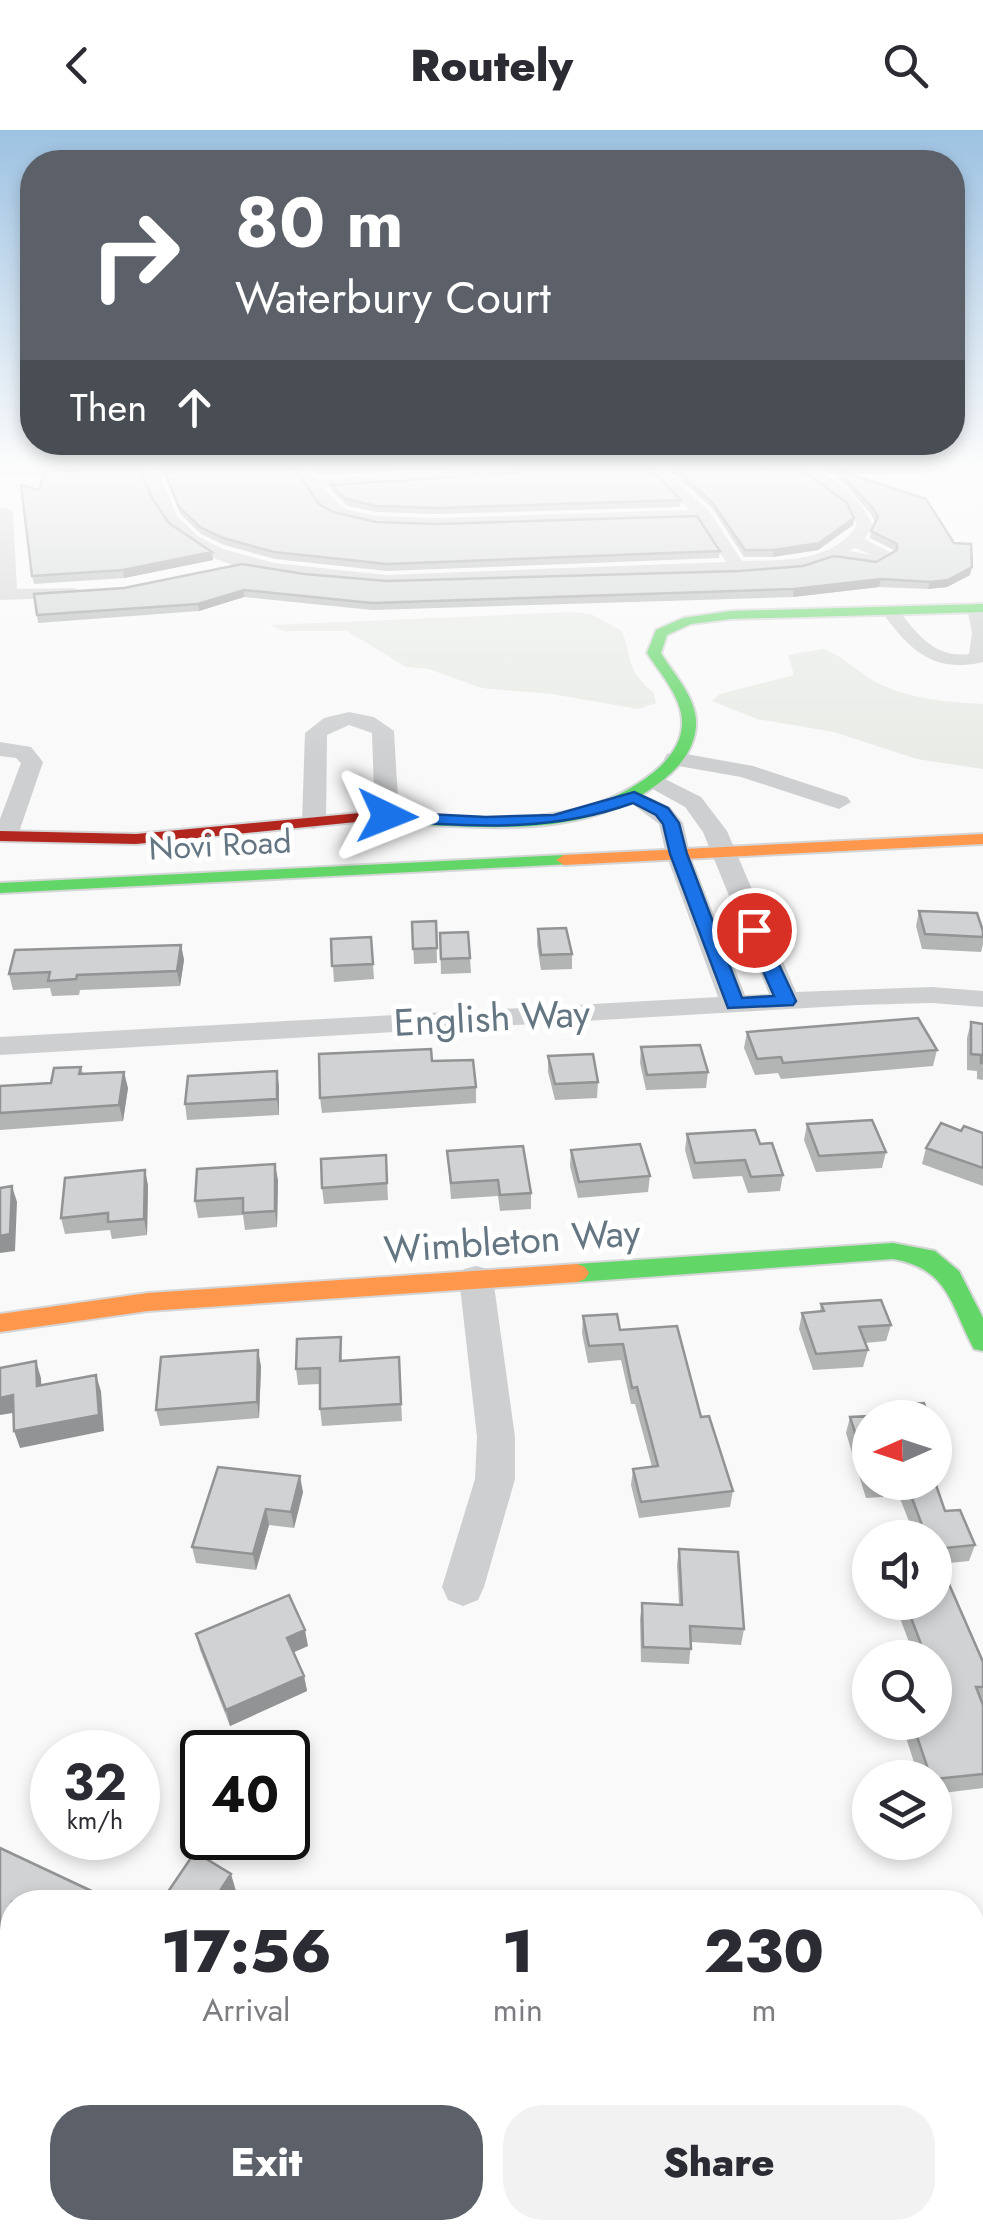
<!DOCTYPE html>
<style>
:root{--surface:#fff;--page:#f2f2f3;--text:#2b2b33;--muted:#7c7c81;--accent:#5c6169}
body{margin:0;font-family:Jost,sans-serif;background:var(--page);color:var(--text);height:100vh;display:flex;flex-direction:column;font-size:38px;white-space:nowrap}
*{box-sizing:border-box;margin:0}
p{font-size:32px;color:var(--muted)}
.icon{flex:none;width:55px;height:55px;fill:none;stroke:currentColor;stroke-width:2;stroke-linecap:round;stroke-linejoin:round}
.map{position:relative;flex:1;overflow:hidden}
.drawer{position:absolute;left:0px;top:1760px;width:985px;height:350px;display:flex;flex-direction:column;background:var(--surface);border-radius:40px 40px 0 0;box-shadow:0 5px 15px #0003}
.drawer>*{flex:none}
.hud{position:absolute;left:20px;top:20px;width:945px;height:305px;border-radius:40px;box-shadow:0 5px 15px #0003;background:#5c6169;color:#fff;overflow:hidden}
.needle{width:65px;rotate:267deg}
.buttons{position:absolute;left:852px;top:1270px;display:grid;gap:20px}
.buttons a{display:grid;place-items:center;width:100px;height:100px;border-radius:50%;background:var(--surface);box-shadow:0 5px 15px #0003;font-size:50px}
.speed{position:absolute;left:30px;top:1600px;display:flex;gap:20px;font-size:50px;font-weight:700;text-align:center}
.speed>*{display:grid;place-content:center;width:130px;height:130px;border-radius:50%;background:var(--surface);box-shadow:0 5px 15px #0003;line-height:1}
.speed small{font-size:25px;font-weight:400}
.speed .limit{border:5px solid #111;border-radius:15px;background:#fff;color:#111}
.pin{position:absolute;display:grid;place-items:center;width:85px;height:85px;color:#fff;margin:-42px;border:5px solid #fff;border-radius:50%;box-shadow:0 2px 10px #0007}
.me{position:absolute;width:110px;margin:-55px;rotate:92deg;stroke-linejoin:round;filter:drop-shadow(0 0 8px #0008)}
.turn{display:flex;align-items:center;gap:35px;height:210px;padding:0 50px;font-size:45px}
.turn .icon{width:130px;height:130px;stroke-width:2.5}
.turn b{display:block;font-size:70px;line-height:85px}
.then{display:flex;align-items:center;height:95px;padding:0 50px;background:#0003;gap:20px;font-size:38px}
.eta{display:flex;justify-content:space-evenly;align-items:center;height:170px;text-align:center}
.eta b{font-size:60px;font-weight:800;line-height:70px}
.cta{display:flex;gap:20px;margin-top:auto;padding:20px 50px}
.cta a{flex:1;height:115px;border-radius:40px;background:var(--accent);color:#fff;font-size:40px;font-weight:800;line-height:115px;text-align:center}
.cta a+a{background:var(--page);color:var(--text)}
header{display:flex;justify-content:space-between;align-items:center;height:130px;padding:0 50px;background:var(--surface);font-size:45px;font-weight:800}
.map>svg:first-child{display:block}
.green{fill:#e8ebe6}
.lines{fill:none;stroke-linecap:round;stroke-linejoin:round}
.fast-casing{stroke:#d5d6d7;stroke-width:4}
.slow-casing{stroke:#d5d6d7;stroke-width:4}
.jam-casing{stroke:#d5d6d7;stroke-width:4}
.street{fill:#cecfd0;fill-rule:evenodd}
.fast{fill:#63d668;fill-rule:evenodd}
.slow{fill:#ff974d;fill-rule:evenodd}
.jam{fill:#b3261e;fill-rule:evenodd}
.wall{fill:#b3b5b5}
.shaded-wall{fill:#929394}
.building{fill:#d0d2d3;stroke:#929394;stroke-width:2.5}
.route{fill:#1a73e8;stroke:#114b97;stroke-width:2.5}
.labels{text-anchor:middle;stroke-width:10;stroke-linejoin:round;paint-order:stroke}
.far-street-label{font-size:32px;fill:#657683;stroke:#fff}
.street-label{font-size:38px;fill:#657683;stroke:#fff}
</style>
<header><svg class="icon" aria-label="back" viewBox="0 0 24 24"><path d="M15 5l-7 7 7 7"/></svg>Routely<svg class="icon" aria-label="search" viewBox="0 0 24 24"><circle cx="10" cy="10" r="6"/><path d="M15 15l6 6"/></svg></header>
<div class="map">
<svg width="983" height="2110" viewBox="0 0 983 2110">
<rect width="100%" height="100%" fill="#f9f9f9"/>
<!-- green -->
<path class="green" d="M571,482L591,484L622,501C633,530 625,539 654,563L656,573L638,579L552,564L481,558L429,539L406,537L347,501H284L270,495Z
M823,519C845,526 856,542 876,552C908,569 947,572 983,574V639L917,629L834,602L757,589L712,571L720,564L794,545L788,525Z"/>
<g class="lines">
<!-- fast casing -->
<g class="fast-casing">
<path id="fast" d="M983,474V482L731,489L691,494L667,505L661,523C672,542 690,560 695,583C700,606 687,629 670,644C585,720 465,692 360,693L352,688L360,683C459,683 571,709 654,642C672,627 686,607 681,583C676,560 659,542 647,523L656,500L683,488L731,481Z
M564,725L570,726V734L0,763V753Z
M893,1113L935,1121L959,1141L983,1188V1221L974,1219C950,1174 949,1139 893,1129L577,1152L569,1149L565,1143L569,1137L577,1134Z"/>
</g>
<!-- slow casing -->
<g class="slow-casing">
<path id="slow" d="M983,704V714L564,735L556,730L564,725Z
M577,1134L585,1137L589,1143L585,1149L577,1152L148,1181L0,1202V1184L148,1163Z"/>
</g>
<!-- jam casing -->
<g class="jam-casing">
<path id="jam" d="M360,683L366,685V691L136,714L0,711V701L136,704Z"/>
</g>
<!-- street -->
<path class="street" d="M0,338H157L177,386L199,407L223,419L274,433L387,445L726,432L698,389L437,398L377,396L334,386L322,378L294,338H308L317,349L511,338L519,342L512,346L323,358L345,379L377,386L437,388L689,380L648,338H663L709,381L742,431C783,430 830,433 857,396L849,377L797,338C829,336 861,368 873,396L864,409L894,424L875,435L833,429L802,439L739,444L387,455C323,451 207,449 165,393C154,378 149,360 144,342L0,346ZM855,418L872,425L849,421Z
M5,377L13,382L17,459L75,458L84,463L81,467L0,470V378Z
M976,473L983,475V532C934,544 909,520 882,482L891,476L897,478C916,503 935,529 969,524L972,503L967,478Z
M349,582L374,587L394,601L399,687L387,694L375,687L372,603L349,595L327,605L326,692L314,699L306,697L302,692L305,603L324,588Z
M0,612L31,617L43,632L18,705L6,712L0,711V689L21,633L16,628L0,626Z
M675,622L753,636L847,667L851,672L839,679L741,647L667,634L664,629L667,624Z
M657,645L701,667L727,701L796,862L932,857L983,861V877L932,873L858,875L0,925V907L718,867L666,724L659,694L623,667L634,660L670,677L683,693L690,724L745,865L769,864L703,702L685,677L649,657L646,652Z
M476,1136L488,1139L493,1148L515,1307V1349L484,1457L478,1470L463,1476L448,1470L442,1457L475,1349L477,1307L459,1148L464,1139Z
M0,2031L12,2037V2095L0,2090Z
M42,2098H116L121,2110H47Z"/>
<!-- fast -->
<use href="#fast" class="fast"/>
<!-- slow -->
<use href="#slow" class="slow"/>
<!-- jam -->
<use href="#jam" class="jam"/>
</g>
<!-- wall -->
<path class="wall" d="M162,338H294L319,374L333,382L376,392L720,421L719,428L387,441L275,429L224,415L201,404L180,384Z
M311,338H452L319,345Z
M519,338H650L681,370L680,377L437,384L377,382L347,376L332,361L331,355L514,343Z
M667,338H800L854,388L853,395L818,420L773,427H744L712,378Z
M816,338H971V341L851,345L970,445L947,457L928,459L879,457L793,467L372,480L244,467L199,481L38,493L34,464L304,444L387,451L740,441L876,432L896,421L870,408L871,401L875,392L871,384L836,345Z
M152,368L169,393L212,422L213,430L124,448L34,454L32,446Z
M919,781L983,801V814L981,822L922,819L916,796Z
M436,791L437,833L414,834L412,792Z
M538,799L572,824V839L541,840L537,814Z
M440,803L470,828L471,843L441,844Z
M371,807L374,849L334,852L331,809Z
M181,815L184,830L180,856L80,860L79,865L52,866L50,858L13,860L9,844Z
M971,892L983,894V950L977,949V941L967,940V908Z
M747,902L937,920L933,936L781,949L778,943L755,945L744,918Z
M641,917L708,942L706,958L646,960L640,933Z
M548,926L598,952L597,968L555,970L548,942Z
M432,931L476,957V973L322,983L320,968Z
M81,937L83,944L128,958L123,991L0,1000V956L51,953Z
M277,941L279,957V985L187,990L185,974Z
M807,994L886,1022L882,1038L816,1042L804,1010Z
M961,1001L983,1003V1056L922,1034L926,1018Z
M687,1004L760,1014L783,1045L780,1061L748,1063L742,1046L693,1049L685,1020Z
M571,1020L650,1046L648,1062L578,1068L570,1036Z
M447,1021L531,1063V1079L500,1081L498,1066L451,1069Z
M386,1025L388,1070L324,1074L322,1058Z
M145,1040L148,1056L147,1105L112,1109L110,1100L65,1104L61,1088Z
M278,1050L277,1097L245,1100L243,1085L198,1088L195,1071Z
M821,1174L891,1195L886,1211L865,1213L868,1220L863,1237L813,1240L799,1199L802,1183L820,1181Z
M583,1186L620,1200L701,1287L733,1361L730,1377L639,1388L631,1355L633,1339L652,1337L635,1274H631L621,1230L588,1233L582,1203Z
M341,1207L342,1231L399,1227L402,1291L322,1296L320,1279V1254L298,1255L296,1239Z
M258,1220L261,1237L259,1288L160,1296L156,1280Z
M888,1275L929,1288H870V1352H935L945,1381L975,1415L969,1431L940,1434L983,1532V1571H982L983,1575V1658L935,1664V1648H919L901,1592H935V1528H888L889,1526L913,1523L894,1472H935L914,1404L899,1366L866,1368L846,1303L850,1287L886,1285Z
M218,1337L303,1362L294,1398L269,1395L256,1440L196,1433L192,1417Z
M679,1419L744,1499L741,1515L691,1512L689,1534L641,1532L640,1489L642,1473L679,1475L677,1435Z
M196,1504L308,1516L293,1522L304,1546L307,1561L230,1596L200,1520Z
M0,1718L12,1772V1818L0,1812Z
M983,1957V2083L977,2110H915L890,2098H972Z"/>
<!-- shaded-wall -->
<path class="shaded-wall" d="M854,388L853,395L818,420L773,427L774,420Z
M212,422L213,430L124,448L123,440Z
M972,437L970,445L947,457L928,459L930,452Z
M881,449L879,457L793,467L794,459Z
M244,460V467L199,481L198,474Z
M181,815L184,830L180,856L177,841Z
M277,941L279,957V985L277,969Z
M124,942L128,958L123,991L119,975Z
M275,1034L278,1050L277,1097L275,1081Z
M145,1040L148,1056L147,1105L144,1089Z
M12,1056L17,1072L15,1121L0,1123V1106Z
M258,1220L261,1237L259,1288L257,1272Z
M36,1231L41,1248L42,1272L37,1256Z
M96,1245L101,1261L104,1301L20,1318L14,1301Z
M13,1265L19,1282L0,1285V1268Z
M300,1346L303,1362L294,1398L291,1382Z
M266,1379L269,1395L256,1440L253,1424Z
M305,1500L308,1516L290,1524L287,1508Z
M304,1546L307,1561L230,1596L226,1580Z
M231,1744L236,1761L228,1772H218L216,1767Z"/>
<!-- building -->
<path class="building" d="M163,338H294L319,374L333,382L376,392L437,394L697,386L720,421L387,434L274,422L223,408L200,397L179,377Z
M519,338H650L681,370L437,378L377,376L346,369L331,355L514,343Z
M674,338H800L847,373L854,388L819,413L774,420H745L712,372Z
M140,339L152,368L169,393L212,422L123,440L32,446L21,355L39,360L45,341Z
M837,340L926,369L954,413L971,414L972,437L948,450L930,452L881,449L794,459L372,473L244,460L198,474L37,485L34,464L124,458L242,434L304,444L387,451L740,441L803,436L834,426L876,432L897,420V414L871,401L878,387L872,377Z
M919,781L977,783L983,801V807L925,804Z
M436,791L437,818L413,819L412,792Z
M566,798L572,824L541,825L538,799Z
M468,802L470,828L441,829L440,803Z
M371,807L373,834L332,836L331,809Z
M181,815L177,841L77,845L76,849L48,851L50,842L9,844L15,820Z
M918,888L937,920L783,933L781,927L757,929L747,902Z
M971,892L983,894V933H981V925L971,924Z
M700,915L708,942L647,945L641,917Z
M431,919L432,931L473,930L476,957L320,968L319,924Z
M593,924L598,952L555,954L548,926Z
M81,937L79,944L124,942L119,975L0,983V956L51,953L54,938Z
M277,941V969L185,974L188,946Z
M872,990L886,1022L819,1026L807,994Z
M941,993L961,1001L964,996L983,1003V1038L926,1018Z
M755,1000L760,1014L772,1013L783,1045L751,1047L745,1030L695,1033L687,1004Z
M640,1014L650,1046L579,1052L571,1020Z
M523,1016L531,1063L500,1065L498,1050L451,1053L447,1021Z
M386,1025L387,1053L322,1058L321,1029Z
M275,1034V1081L243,1083V1068L195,1071L197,1039Z
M145,1040L144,1089L108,1092V1083L61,1088L65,1048Z
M12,1056L10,1104L0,1106V1058Z
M881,1170L891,1195L859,1197L868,1220L816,1224L802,1183L824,1181L821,1174Z
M617,1184L620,1200L677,1196L701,1287L709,1286L733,1361L641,1372L633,1339L658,1336L637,1257L632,1258L623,1214L589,1216L583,1186Z
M341,1207L340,1231L399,1227L401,1274L320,1279V1238L296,1239L297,1209Z
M258,1220L257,1272L156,1280L161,1227Z
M36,1231L37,1256L96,1245L99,1285L14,1301L13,1265L0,1268V1238Z
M924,1273L929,1288H870V1349L850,1287L892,1285L888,1275Z
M218,1337L300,1346L291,1382L266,1379L253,1424L192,1417Z
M906,1352H935L945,1381L960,1380L975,1415L935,1419V1408H884L925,1403Z
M679,1419L738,1422L744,1499L690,1496L691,1519L643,1517L642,1473L682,1475Z
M935,1422L983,1532V1557H976L983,1575V1644L935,1649V1648H931L912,1592H935V1528H889V1526L924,1522L905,1472H935Z
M289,1465L305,1500L287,1508L304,1546L226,1580L196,1504Z
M0,1718L115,1772H12V1805L0,1799Z
M195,1722L231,1744L216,1767L226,1772H161Z
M972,1952L983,1957V2076L977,2110H944L918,2098H972Z"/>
<!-- sky -->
<linearGradient id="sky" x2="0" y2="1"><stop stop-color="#9dc2e2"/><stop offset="0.53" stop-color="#fcfcfc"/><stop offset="1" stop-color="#fcfcfc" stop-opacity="0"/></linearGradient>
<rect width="983" height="633" fill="url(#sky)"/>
<!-- route -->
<path class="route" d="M634,662L668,678L679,693L687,724L742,868L774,866L745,800L754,794L763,800L796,871L793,875L728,878L670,724L663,694L656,685L633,673C549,703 475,696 387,691L379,686L387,682L486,687L554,685Z"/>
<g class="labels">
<!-- far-street labels -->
<g class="far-street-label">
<text transform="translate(220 715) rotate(-3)" y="11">Novi Road</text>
</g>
<!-- street labels -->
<g class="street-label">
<text transform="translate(492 888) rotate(-3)" y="13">English Way</text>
<text transform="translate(512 1111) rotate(-4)" y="13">Wimbleton Way</text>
</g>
</g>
</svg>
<div class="buttons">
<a><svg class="needle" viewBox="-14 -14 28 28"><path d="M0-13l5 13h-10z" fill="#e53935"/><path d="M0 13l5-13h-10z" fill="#7c7c81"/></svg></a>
<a><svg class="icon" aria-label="sound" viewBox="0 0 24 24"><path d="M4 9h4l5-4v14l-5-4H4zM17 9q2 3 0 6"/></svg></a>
<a><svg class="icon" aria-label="search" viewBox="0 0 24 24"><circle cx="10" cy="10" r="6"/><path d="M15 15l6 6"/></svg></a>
<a><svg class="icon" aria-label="layers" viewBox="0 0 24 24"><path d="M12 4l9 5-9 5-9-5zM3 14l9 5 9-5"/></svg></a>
</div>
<div class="speed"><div>32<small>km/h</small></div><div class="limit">40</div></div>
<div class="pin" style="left:754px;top:800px;background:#d93025"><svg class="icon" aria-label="arrive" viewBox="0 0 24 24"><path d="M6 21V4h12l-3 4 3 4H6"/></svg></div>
<svg class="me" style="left:387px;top:686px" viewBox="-20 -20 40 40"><path d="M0-17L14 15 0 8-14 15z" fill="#1a73e8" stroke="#fff" stroke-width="4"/></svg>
<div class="hud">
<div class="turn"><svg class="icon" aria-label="right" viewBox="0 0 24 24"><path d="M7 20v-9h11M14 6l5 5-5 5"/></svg><div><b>80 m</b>Waterbury Court</div></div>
<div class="then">Then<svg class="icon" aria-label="ahead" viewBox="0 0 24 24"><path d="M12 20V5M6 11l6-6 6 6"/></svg></div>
</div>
<section class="drawer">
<div class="eta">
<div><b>17:56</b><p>Arrival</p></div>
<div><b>1</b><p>min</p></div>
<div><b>230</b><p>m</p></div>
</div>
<div class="cta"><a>Exit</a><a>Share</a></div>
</section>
</div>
